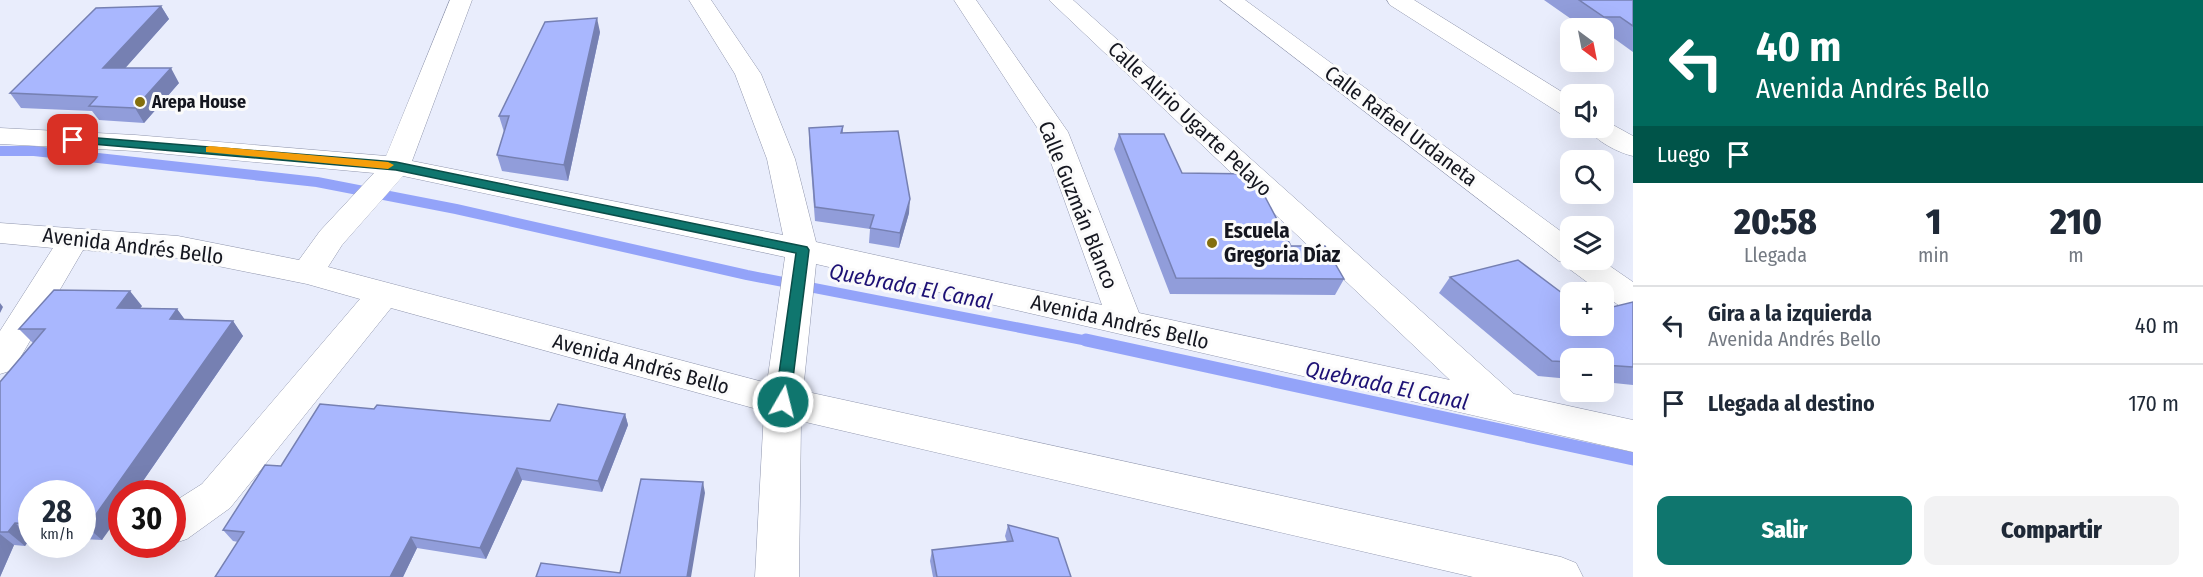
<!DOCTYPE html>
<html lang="es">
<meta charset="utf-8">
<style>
:root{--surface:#fff;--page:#f2f2f3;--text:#1f2937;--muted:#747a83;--line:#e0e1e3;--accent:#0f766e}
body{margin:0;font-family:"Fira Sans Condensed",sans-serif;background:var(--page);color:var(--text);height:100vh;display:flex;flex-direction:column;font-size:22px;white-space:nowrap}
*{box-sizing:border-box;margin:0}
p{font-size:20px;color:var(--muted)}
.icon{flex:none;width:33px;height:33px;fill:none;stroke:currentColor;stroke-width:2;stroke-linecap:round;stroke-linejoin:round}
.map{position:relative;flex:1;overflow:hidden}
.sheet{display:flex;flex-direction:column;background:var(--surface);width:570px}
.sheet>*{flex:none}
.guide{background:#00695c;color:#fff;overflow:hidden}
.needle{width:39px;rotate:148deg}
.tools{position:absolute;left:1560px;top:18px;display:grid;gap:12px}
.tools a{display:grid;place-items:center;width:54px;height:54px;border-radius:12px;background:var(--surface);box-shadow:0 6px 24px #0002;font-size:30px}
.speed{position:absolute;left:18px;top:480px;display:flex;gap:12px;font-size:30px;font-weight:700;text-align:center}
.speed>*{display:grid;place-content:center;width:78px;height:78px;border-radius:50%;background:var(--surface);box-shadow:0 6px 24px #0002;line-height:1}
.speed small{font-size:15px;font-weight:400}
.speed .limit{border:9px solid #d22;background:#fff;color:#111}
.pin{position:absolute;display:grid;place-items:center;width:51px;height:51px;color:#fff;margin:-26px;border-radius:12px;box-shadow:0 3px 9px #0006}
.me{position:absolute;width:66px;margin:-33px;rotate:8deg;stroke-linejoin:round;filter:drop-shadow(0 0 4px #0008)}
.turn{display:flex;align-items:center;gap:21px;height:126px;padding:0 24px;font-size:27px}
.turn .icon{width:78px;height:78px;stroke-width:2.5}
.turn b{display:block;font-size:42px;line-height:51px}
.then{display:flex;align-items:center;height:57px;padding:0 24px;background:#0003;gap:12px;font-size:22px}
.eta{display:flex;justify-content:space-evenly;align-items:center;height:102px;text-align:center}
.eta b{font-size:36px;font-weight:800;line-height:42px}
.primary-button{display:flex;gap:12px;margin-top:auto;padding:12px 24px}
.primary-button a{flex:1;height:69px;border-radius:12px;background:var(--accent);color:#fff;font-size:24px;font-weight:800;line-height:69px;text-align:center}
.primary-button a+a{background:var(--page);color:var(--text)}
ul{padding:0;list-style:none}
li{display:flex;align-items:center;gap:18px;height:78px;padding:0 24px;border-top:2px solid var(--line)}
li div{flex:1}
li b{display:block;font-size:22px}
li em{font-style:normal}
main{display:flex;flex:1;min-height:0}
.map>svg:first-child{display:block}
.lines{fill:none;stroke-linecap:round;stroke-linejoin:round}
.stream-far2{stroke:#93a3f9;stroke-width:8}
.stream-far1{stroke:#93a3f9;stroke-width:10}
.stream{stroke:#93a3f9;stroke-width:13}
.minor-casing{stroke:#9096ad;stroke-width:1}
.minor{fill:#fff;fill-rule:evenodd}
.wall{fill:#919dda}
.shaded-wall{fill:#7680b2}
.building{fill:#a9b7fe;stroke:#7680b2;stroke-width:1.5}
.route{fill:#0f766e;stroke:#0a4d48;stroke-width:1.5}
.slow{fill:#f59e0b}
.poi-dot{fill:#846f0e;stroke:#fbfbfb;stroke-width:2}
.labels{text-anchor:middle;stroke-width:6;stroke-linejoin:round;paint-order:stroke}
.far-poi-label{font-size:18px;font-weight:bold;fill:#14161f;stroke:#fbfbfb;text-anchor:start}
.street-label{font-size:21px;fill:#14161f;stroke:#fbfbfb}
.poi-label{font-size:21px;font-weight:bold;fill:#14161f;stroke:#fbfbfb;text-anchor:start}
.water-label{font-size:22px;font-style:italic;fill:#1d1175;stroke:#fbfbfb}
</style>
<main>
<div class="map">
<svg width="1633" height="577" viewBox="0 0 1633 577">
<rect width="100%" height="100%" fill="#e9edfc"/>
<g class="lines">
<!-- stream-far2 -->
<path class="stream-far2" d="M0,151L46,152"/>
<!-- stream-far1 -->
<path class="stream-far1" d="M0,151H34L317,182L456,209L747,275L1093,342"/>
<!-- stream -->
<path class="stream" d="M1086,340L1633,459"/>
<!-- minor casing -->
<g class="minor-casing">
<path id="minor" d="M450,0H472L412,161L783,235L767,159L735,74L689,0H711L761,74L795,159L816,242L1102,305L1040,132L954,0H976L1068,132L1139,313L1450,380L1049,0H1073L1514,394L1633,420V452L816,264L803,391L1561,557L1576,563L1583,577H1473L801,421L799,577H755L764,411L391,308L230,508L187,539L172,544V503L202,484L360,299L307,284L178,258L83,250L13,370L0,374V331L53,248L0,243V223L178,236L299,260L320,231L374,173L135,151L0,144V128L135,135L386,156ZM403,176L785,257L767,383L328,267L342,245Z
M1220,0H1245L1570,238V260H1601L1633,282V311L1621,307L1568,268L1564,262L1559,261Z
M1387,0H1414L1570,97V116L1561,114L1390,5Z
M1604,120L1633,136V156C1619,153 1595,141 1588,128H1604Z"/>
</g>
<!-- minor -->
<use href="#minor" class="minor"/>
</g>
<!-- wall -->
<path class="wall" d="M1544,0H1633V52L1608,34H1604V28H1584Z
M161,6L169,19L125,68L179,83L144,123L99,120L92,111L21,108L10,93Z
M600,32L568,181L502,171L497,155L504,132L499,116Z
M843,126V133L909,213L899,248L869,243L870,229L815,221L809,142V128Z
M1119,134L1182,173L1291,246L1344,279L1335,295L1170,294L1114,149Z
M1450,277L1570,326L1633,302V385L1604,382V358H1570V379L1538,376L1439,293Z
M142,306L140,308L177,309L185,320L233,321L243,336L134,494H122L102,540L82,539V494H32V537L25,546L14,545L0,577V382L33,343L19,329Z
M374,409L550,421L625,414L628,425L602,492L522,480L486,559L417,548L403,577H215L238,542L233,541L223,530L281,466Z
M1008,525L1071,577H933L930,561L932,550L1007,542L1005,536Z"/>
<!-- shaded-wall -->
<path class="shaded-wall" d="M161,6L169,19L112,83L103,68Z
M597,18L600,32L568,181L564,165Z
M171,68L179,83L144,123L135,108Z
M910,199L909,213L899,248L900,233Z
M130,291L142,306L129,322L117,308Z
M0,303L3,307L0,313Z
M177,309L188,324L170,319Z
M233,321L243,336L134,494H122V512L102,540L87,527Z
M625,414L628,425L602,492L598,481Z
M517,468L522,480L486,559L480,548Z
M703,482L705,493L691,577H687Z
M15,523L31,537L25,546L8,532Z
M0,534L14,545L0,577Z
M411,537L417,548L403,577H390Z"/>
<!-- building -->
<path class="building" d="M1579,0H1633V26L1620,17H1604Z
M161,6L103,68H171L135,108L89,106L97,97L10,93L96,8Z
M597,18L564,165L497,155L509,116H499L545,22Z
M843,126L841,133L898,131L910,199L900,233L870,228L874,215L815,207L809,128Z
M1119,134H1164L1182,173L1253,174L1291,246H1325L1344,279L1176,278Z
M1518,260L1570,299V326H1604V309L1633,302V367L1604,365V358H1570V362L1552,361L1450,277Z
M54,290L130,291L117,308L177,309L170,319L233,321L87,527L82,526V494H32V524L15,523L8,532H0V382L45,329H19Z
M320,404L374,409L377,405L550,421L558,404L625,414L598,481L517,468L480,548L411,537L390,577H215L244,532L223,530L265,465L281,466Z
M641,479L703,482L687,577H536L541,563L620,573Z
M1008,525L1058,538L1071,577H937L932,550L1013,541Z"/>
<!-- route -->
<path class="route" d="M73,136L396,162L807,247L809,250L790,402L783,408L775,402L796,253L396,170L69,142V137Z"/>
<!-- slow -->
<path class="slow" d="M210,146L388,162L394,165L388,169L206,152V147Z"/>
<!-- markers -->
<g class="poi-dot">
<circle cx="140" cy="102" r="6"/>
<circle cx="1212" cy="243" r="6"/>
</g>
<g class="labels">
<!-- far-poi labels -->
<g class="far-poi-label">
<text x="152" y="108">Arepa House</text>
</g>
<!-- street labels -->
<g class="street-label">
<text transform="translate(1190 119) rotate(43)" y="7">Calle Alirio Ugarte Pelayo</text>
<text transform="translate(1401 126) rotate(37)" y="7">Calle Rafael Urdaneta</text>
<text transform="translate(1078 205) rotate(68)" y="7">Calle Guzmán Blanco</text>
<text transform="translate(133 246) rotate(7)" y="7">Avenida Andrés Bello</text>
<text transform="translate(1120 322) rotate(13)" y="7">Avenida Andrés Bello</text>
<text transform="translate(641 364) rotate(15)" y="7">Avenida Andrés Bello</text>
</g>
<!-- poi labels -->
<g class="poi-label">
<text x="1224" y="238">Escuela<tspan x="1224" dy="24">Gregoria Díaz</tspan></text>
</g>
<!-- water labels -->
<g class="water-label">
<text transform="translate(911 286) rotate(11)" y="8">Quebrada El Canal</text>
<text transform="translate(1387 385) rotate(12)" y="8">Quebrada El Canal</text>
</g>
</g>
</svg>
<div class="tools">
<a><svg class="needle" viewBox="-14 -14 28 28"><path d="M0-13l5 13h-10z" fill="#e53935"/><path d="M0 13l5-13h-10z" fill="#747a83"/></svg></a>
<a><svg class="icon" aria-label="sound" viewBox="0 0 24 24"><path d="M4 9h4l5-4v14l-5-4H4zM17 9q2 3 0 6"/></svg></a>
<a><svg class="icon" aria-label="search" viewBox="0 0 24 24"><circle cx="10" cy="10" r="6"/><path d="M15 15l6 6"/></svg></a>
<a><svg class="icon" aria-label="layers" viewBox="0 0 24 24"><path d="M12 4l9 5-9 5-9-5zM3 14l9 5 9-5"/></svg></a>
<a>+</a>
<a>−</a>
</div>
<div class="speed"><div>28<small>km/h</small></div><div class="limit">30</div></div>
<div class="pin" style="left:73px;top:140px;background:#d93025"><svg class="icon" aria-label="arrive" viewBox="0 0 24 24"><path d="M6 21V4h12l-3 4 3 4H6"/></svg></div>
<svg class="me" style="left:783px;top:402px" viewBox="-20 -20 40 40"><circle r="17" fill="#0f766e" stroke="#fff" stroke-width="3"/><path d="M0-11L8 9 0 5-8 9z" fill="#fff"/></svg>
</div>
<section class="sheet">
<div class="guide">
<div class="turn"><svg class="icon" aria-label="left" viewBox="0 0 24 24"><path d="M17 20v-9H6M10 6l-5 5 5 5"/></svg><div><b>40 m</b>Avenida Andrés Bello</div></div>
<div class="then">Luego<svg class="icon" aria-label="arrive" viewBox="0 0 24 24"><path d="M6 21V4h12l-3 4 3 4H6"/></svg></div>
</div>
<div class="eta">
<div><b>20:58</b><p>Llegada</p></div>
<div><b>1</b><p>min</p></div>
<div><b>210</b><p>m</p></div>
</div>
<ul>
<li><svg class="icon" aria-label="left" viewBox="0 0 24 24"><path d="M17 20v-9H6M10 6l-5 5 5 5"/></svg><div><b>Gira a la izquierda</b><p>Avenida Andrés Bello</p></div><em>40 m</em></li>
<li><svg class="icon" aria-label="arrive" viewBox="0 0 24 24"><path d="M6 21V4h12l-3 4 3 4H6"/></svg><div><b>Llegada al destino</b></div><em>170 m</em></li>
</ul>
<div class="primary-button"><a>Salir</a><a>Compartir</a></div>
</section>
</main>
